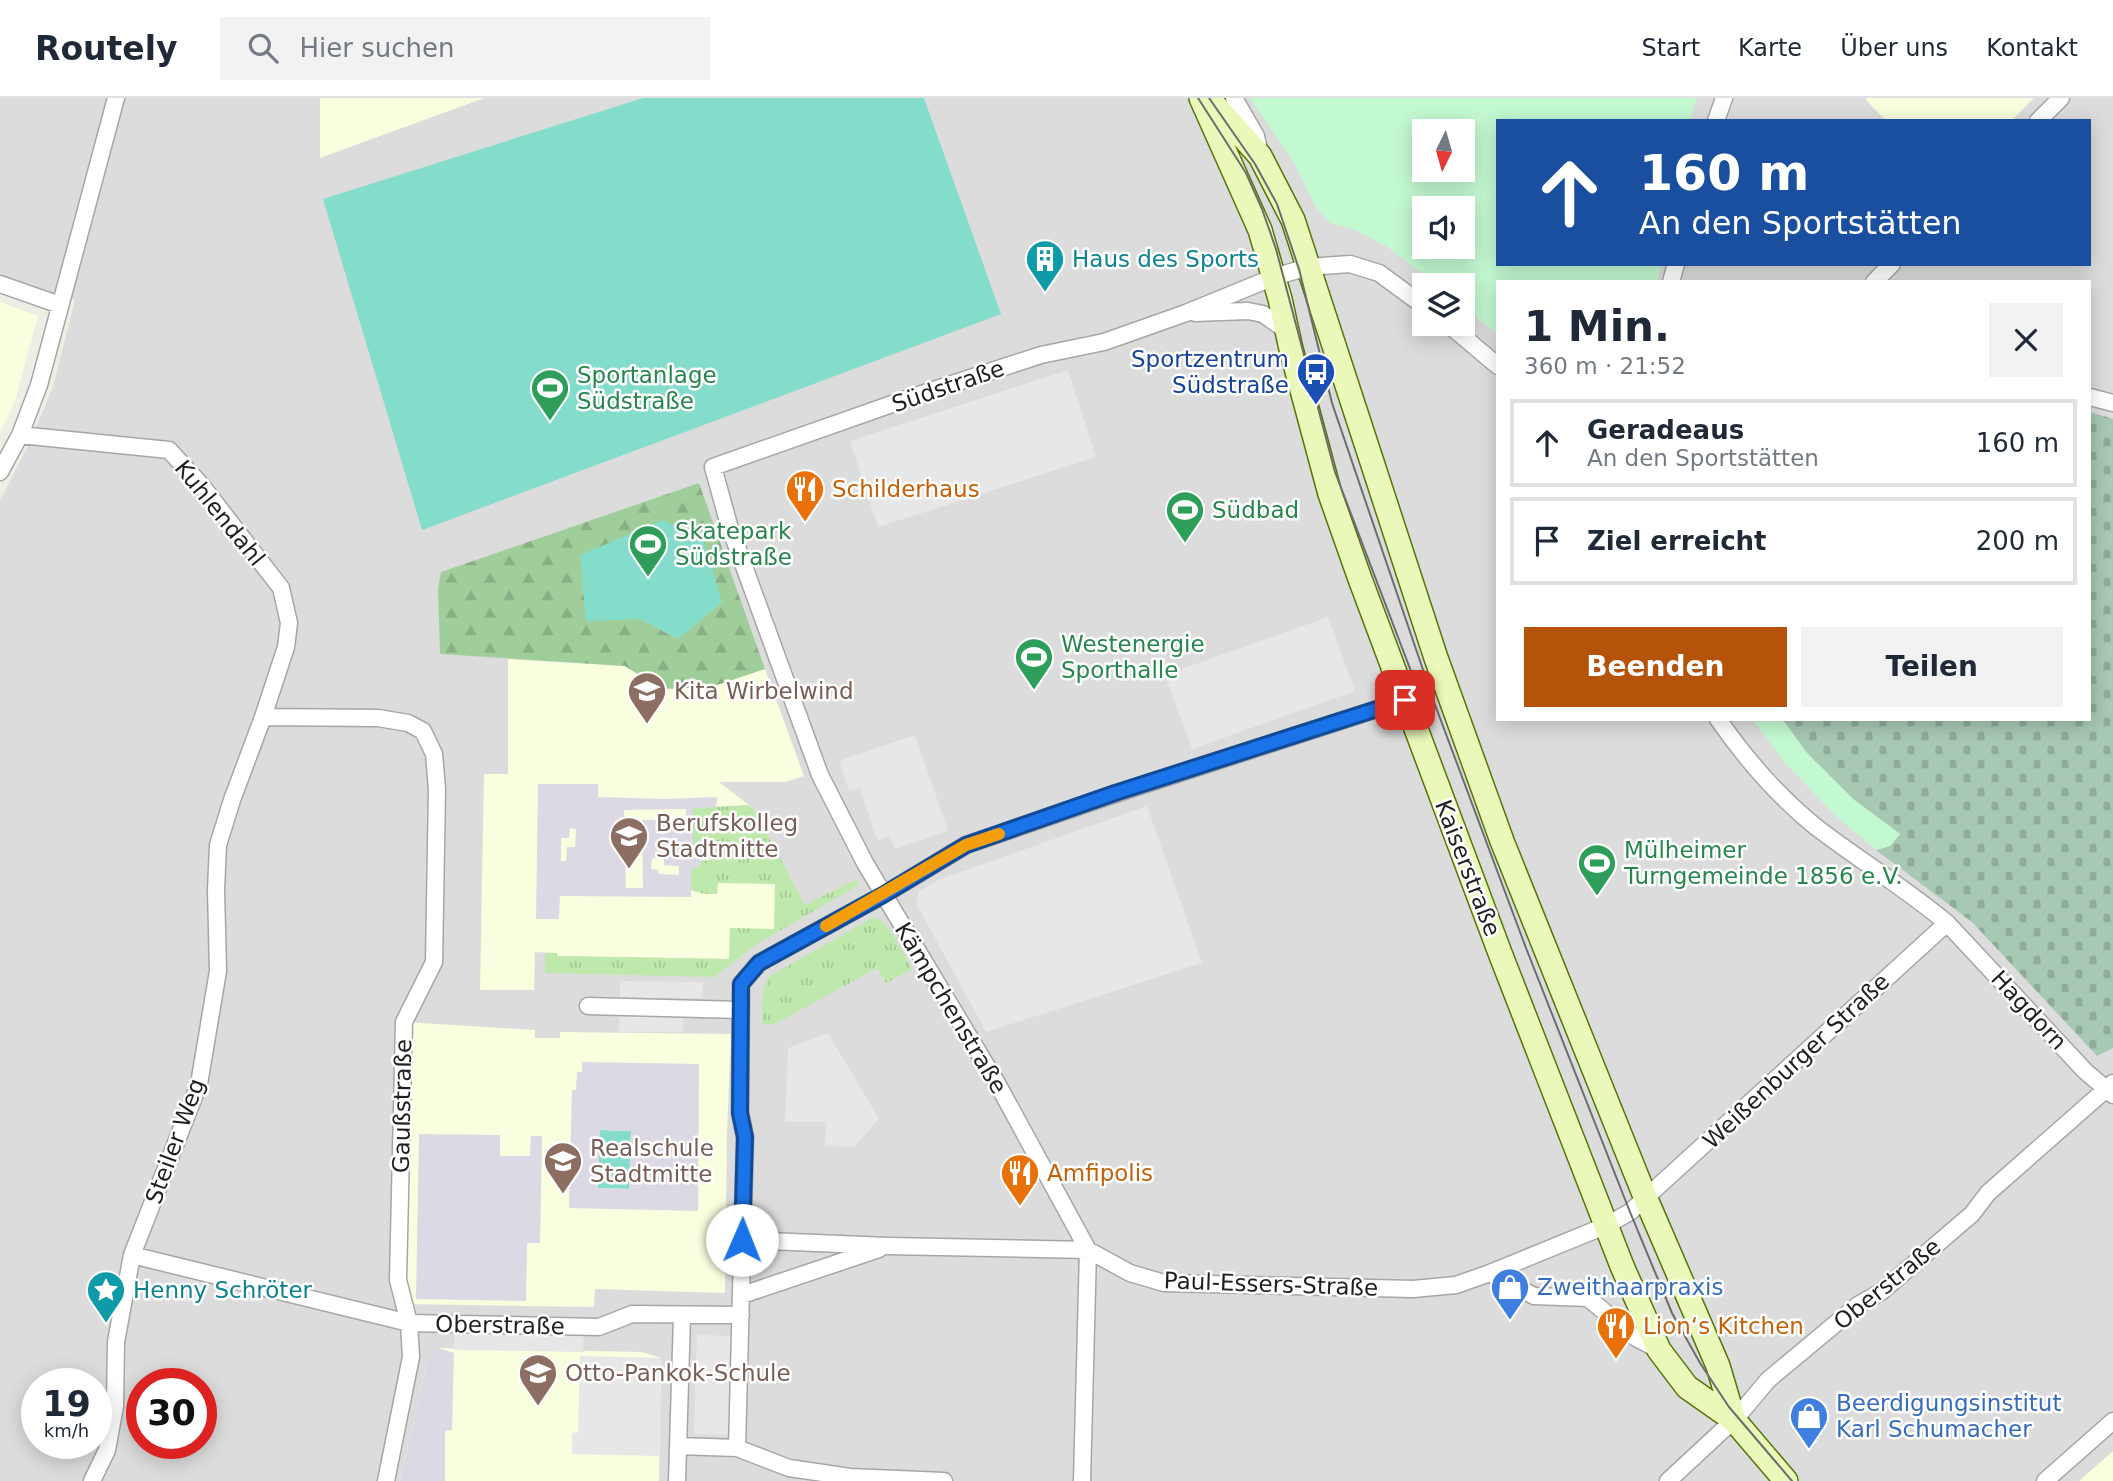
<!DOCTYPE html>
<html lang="de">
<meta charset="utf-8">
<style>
:root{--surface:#fff;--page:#f2f2f3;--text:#1f2937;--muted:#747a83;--line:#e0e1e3;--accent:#b45309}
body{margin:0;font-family:"DejaVu Sans",sans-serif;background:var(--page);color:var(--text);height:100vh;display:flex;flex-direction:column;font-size:26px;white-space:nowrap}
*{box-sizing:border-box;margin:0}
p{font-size:23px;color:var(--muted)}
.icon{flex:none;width:38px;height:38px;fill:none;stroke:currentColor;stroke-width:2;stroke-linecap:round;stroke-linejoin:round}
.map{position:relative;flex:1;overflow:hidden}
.details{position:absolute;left:1496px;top:182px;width:595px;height:441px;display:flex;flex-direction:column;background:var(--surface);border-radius:0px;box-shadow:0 4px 18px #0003}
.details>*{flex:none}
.banner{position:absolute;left:1496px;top:21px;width:595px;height:147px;border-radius:0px;box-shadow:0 4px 18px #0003;background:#1a4fa0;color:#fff;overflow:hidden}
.needle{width:46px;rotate:185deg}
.fabs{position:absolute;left:1412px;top:21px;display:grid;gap:14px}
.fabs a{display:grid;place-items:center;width:63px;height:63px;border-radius:0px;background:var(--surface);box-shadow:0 4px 18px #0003;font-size:35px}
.speed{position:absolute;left:21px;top:1270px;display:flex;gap:14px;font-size:35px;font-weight:700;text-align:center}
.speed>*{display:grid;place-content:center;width:91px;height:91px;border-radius:50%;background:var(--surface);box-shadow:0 4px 18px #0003;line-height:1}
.speed small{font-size:18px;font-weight:400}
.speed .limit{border:10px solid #d22;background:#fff;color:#111}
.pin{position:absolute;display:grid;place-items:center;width:60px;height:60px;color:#fff;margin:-30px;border-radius:14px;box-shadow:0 4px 10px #0006}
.me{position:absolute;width:77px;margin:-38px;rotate:1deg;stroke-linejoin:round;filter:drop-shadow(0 0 5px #0008)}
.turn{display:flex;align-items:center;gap:24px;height:147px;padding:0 28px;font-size:32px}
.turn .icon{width:91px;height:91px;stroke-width:2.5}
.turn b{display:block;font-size:49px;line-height:60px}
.round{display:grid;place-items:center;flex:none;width:74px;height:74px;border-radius:0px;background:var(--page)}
.head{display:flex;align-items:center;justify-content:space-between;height:119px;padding:0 28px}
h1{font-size:42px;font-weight:700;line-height:52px}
.button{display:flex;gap:14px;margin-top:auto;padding:14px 28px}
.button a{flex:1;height:80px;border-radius:0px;background:var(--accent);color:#fff;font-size:28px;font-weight:700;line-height:80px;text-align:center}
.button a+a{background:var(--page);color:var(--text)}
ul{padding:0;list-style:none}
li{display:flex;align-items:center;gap:21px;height:88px;margin:0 14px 10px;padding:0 14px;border:4px solid var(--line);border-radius:0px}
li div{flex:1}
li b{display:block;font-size:26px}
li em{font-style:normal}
header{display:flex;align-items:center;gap:42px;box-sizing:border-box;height:98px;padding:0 35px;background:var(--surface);border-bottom:2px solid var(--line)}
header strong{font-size:33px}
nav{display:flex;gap:38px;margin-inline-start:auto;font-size:24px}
.search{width:490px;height:63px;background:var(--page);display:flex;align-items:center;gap:18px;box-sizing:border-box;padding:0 24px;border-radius:0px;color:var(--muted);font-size:26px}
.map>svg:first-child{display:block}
.residential{fill:#dddcdc;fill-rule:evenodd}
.education{fill:#f9fedf}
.grass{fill:url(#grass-tufts)}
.forest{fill:url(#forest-firs);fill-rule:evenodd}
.cemetery{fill:url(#cemetery-stones)}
.park{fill:#c3f9d1;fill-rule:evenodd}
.pitch{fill:#84ddcb}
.parking{fill:#e7e7e7}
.plaza{fill:#dcd9e5;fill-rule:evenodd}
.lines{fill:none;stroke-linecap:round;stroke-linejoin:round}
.street-casing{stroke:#a6a6a6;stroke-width:19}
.secondary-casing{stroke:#547507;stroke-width:26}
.street{stroke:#fff;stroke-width:16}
.secondary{stroke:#eaf8ba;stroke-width:23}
.tram{stroke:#6d6d6d;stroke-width:2}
.route-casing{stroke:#114b97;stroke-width:18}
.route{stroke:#1a73e8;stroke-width:12}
.slow{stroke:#f59e0b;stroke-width:12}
.labels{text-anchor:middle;stroke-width:5;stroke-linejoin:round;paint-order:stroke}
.culture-label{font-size:23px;fill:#0d838f;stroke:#fff;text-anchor:start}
.transit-label{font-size:23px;fill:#164399;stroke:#fff;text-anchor:end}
.leisure-label{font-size:23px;fill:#27864d;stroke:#fff;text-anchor:start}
.street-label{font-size:23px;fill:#1f1f1f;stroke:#fff}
.food-label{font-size:23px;fill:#c56008;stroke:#fff;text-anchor:start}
.education-label{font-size:23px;fill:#785e54;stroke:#fff;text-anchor:start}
.shop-label{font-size:23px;fill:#366cbe;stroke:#fff;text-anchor:start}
</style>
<header>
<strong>Routely</strong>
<div class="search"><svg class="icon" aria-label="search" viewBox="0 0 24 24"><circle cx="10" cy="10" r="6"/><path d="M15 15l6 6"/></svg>Hier suchen</div>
<nav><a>Start</a><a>Karte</a><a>Über uns</a><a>Kontakt</a></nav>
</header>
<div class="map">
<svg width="2113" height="1383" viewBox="0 0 2113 1383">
<defs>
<pattern id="grass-tufts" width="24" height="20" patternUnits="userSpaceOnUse" patternTransform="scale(1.75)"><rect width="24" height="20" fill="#bfe9ac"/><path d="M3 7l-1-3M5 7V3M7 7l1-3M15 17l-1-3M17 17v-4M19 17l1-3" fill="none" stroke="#a4c794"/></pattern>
<pattern id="forest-firs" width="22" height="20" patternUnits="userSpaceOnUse" patternTransform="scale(1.75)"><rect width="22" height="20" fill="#a0ce9b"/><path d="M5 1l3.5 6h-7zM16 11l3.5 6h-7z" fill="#89b085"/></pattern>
<pattern id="cemetery-stones" width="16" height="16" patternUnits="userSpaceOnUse" patternTransform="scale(1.75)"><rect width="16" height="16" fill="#a7c8b2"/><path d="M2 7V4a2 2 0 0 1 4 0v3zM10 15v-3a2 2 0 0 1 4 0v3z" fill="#8fab99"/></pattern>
</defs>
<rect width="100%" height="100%" fill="#efeee5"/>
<!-- residential -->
<path class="residential" d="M0,0H643L324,102L422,431L1000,216L924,0H2113V1383H0V403L26,352L53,289L75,202L0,176ZM1498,23H2090V166H1498ZM1424,33H1463V72H1424ZM1424,110H1463V149H1424ZM1498,184H2090V621H1498ZM1424,187H1463V226H1424ZM37,1286H96V1346H37ZM142,1286H201V1346H142Z"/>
<!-- education -->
<path class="education" d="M320,0H484L320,60Z
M1867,0H2034L2011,23H1886L1866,2Z
M0,204L38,218L14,306L0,334Z
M508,561L625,568L662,591L711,589L765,571L804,678L785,684H719L754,711L775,786V831L729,861L556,858V855L535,854L534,892H480L484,676H508Z
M404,924L535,932V940H560V934L731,936L727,1035L725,1195L595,1191L594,1209L404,1206Z
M439,1250L642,1254L661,1260L659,1383H400L428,1260Z
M2113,1353V1383H2079Z"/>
<!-- grass -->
<path class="grass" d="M748,707L754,711L805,807L853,783L858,782L857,788L758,845L714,879L545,875V855H557V858L729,861L730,830L774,831L775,786L718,785L717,796H704L691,792V771L699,768L702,763L710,762L715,756L713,745L706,741L698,743L692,749L693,710Z
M874,819C889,823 904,857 912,871L886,885L877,870L775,926H762C762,909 760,892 770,878Z"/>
<!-- forest -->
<path class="forest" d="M699,385L765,571L711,589L661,591L625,568L440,556L438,491L441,474ZM722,504L678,541L640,521Z"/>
<!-- cemetery -->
<path class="cemetery" d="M2090,314L2113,321V950L2097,958L1972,824L1876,752L1890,748L1900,736L1853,701L1807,655L1782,621H2090Z"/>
<!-- park -->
<path class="park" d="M1250,0H1697L1690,23H1498V166H1657L1661,169L1657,184H1498V237L1463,208V187H1437L1386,148L1355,132L1331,125L1316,110L1296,68ZM1424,33H1463V72H1424ZM1424,110H1463V149H1424Z
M1752,621H1782L1807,655L1853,701L1900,736L1890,748L1876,752L1836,718L1786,666Z"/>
<!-- pitch -->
<path class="pitch" d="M643,0H924L1001,216L422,432L323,101Z
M663,422L703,441L722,504L678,541L640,521L586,523L580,457Z
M600,1032L631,1033L629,1091L598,1090Z"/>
<!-- parking -->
<path class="parking" d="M1068,272L1096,359L878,429L850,343Z
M1328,519L1355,593L1192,651L1165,577Z
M915,637L948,733L895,751L890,738L877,742L860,690L849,693L839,663Z
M1147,708L1202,865L986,934L916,805L919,793L941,781Z
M620,883L703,884L702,900L620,899Z
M619,918H683V934H619Z
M828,935L879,1021L854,1049L825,1048L826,1024H785L788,950Z
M455,1226L584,1227L583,1254L454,1252Z
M697,1237L733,1238L730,1337L694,1336Z
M580,1258L661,1260L659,1358L572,1356V1335L578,1334Z"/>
<!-- plaza -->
<path class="plaza" d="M538,686H598V699L665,701L717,699L716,709L693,710V748L698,743L706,741L713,745L716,753L712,760L702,763L699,768L691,771V799L560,798L559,821H536ZM686,711V722H642L643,790H626L624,712ZM570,730L576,731L575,749H567L566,763H561V740H569ZM652,760L664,761V767L679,768V777L659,776L658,772L651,771Z
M582,964L699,966L698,1113L569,1110L572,992H576L577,974H582ZM600,1032L631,1033L629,1091L598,1090Z
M419,1036L500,1037V1058H530L531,1038H542L540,1145H527L526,1203L416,1201Z
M439,1250L454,1255L452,1332L445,1333V1383H400L428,1260Z"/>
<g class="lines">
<!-- street casing -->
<g class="street-casing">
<path id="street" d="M1234,0L1256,38L1259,52
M1716,23L1724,0
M2038,23L2061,0
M1671,184L1676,166
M1874,184L1892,166
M0,186L60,207
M1195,215L1248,213L1263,216L1287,233
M1448,226L1498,268
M2090,299L2113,305
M20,337L169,352L202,388L281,490L289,525L286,549L263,619L232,702L218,747L216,792L218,873L199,986L132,1157L116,1244L115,1308L107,1352L92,1383
M0,374L20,337L39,287L116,0
M263,619L378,620L408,625L423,633L434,656L437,691L434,864L404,924L398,1182L409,1225L411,1259L386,1383
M1718,621C1745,660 1779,699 1816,729C1859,762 1905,790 1947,825L2085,973L2113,997
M588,908L740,912
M742,1142L888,1148L1088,1152L1130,1175L1164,1185L1413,1191L1456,1187L1490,1175L1605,1128L1630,1114L1947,825
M132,1157L409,1225L599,1229L632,1216L741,1217
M1490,1175L1534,1198L1588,1200L1636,1240L1659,1252
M742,1197L879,1151
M678,1348L737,1350L789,1370L850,1379L944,1383
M737,1350L745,1039L740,1015L741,886L759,865L883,797L966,747L1115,696L1405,602
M677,1383L682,1218
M1082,1383L1088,1152L998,987L865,765L820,677L729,427L713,369L909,300L1041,257L1104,244L1186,215L1274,179L1308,169L1350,166L1379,175L1424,208
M1668,1383L1737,1319L1768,1282L1858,1207L1881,1194L1972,1116L1988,1095L2113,985
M2045,1383L2113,1323"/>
</g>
<!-- secondary casing -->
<g class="secondary-casing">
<path id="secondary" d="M1201,0L1260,132L1280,201L1291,251L1330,396L1360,481L1500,855L1622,1168L1659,1252L1687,1289L1734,1322L1786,1383
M1211,3L1260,58L1293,122L1436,560L1502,743L1646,1101L1718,1268L1734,1322"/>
</g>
<!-- street -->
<use href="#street" class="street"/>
<!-- secondary -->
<use href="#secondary" class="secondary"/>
<!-- tram -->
<path class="tram" d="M1198,0L1246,75L1262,111L1276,151L1335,374L1430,623
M1209,0L1255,66L1277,106L1299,171L1332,305L1434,604L1526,850L1630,1114L1672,1215L1700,1265L1729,1309L1792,1383"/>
</g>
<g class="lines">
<!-- route casing -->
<g class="route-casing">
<path id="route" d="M742,1142L745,1039L740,1015L741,886L759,865L883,797L966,747L1115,695L1405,602"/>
</g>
<!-- route -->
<use href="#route" class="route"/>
<!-- slow -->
<path class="slow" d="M826,828L966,747L999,736"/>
</g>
<!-- icons -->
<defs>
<g id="building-pin" transform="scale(2.0125)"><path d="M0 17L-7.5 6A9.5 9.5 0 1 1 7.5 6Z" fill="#0f9aa8" stroke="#fff"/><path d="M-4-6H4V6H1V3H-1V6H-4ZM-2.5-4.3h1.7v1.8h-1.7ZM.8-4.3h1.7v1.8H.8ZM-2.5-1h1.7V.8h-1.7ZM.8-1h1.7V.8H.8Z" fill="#fff"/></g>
<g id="bus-pin" transform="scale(2.0125)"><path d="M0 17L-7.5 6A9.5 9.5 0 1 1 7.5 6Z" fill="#1a4fb4" stroke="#fff"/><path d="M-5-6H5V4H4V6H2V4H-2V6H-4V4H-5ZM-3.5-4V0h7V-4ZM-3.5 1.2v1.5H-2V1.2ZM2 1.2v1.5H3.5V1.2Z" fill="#fff"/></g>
<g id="stadium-pin" transform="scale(2.0125)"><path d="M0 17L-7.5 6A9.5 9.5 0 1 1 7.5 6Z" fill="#2e9e5b" stroke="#fff"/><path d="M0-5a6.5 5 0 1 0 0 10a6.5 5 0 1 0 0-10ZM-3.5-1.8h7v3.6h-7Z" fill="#fff"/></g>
<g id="restaurant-pin" transform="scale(2.0125)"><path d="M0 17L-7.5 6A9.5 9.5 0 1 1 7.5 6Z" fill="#e8710a" stroke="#fff"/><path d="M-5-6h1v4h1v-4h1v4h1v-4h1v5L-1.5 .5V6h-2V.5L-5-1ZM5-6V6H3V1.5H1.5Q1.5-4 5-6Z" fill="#fff"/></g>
<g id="school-pin" transform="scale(2.0125)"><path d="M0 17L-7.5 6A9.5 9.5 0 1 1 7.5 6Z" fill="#8d6e63" stroke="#fff"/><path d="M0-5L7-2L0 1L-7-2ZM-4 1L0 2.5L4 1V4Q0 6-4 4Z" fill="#fff"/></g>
<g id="shop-pin" transform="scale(2.0125)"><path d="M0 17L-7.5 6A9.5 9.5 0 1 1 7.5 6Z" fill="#3f7fe0" stroke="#fff"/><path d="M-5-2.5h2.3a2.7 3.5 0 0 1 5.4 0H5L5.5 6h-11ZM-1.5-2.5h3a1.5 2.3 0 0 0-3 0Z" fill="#fff"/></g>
<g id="sight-pin" transform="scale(2.0125)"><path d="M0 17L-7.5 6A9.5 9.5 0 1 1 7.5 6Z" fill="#0f9aa8" stroke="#fff"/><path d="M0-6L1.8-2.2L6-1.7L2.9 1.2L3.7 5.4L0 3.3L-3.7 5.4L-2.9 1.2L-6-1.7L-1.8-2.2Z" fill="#fff"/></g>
</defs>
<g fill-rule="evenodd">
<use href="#building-pin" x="1045" y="161"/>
<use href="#bus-pin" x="1316" y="274"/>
<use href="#stadium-pin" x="550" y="290"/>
<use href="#restaurant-pin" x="805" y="391"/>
<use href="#stadium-pin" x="1185" y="412"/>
<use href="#stadium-pin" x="648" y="446"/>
<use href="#stadium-pin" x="1034" y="559"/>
<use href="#school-pin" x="647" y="593"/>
<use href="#school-pin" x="629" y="738"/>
<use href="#stadium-pin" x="1597" y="765"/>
<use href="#school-pin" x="563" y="1063"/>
<use href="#restaurant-pin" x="1020" y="1075"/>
<use href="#shop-pin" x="1510" y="1189"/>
<use href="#sight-pin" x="106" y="1192"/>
<use href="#restaurant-pin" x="1616" y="1228"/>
<use href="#school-pin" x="538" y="1275"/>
<use href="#shop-pin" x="1809" y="1318"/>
</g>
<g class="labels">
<!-- culture labels -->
<g class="culture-label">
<text x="1072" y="169">Haus des Sports</text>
<text x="133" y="1200">Henny Schröter</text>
</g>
<!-- transit labels -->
<g class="transit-label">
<text x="1289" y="269">Sportzentrum<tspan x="1289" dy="26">Südstraße</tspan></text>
</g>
<!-- leisure labels -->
<g class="leisure-label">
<text x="577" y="285">Sportanlage<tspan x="577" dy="26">Südstraße</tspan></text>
<text x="1212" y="420">Südbad</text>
<text x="675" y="441">Skatepark<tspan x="675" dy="26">Südstraße</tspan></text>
<text x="1061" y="554">Westenergie<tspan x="1061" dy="26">Sporthalle</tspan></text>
<text x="1624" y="760">Mülheimer<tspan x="1624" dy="26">Turngemeinde 1856 e.V.</tspan></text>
</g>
<!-- street labels -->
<g class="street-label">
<text transform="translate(948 288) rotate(-19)" y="8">Südstraße</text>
<text transform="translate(220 415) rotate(51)" y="8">Kuhlendahl</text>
<text transform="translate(1468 770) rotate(69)" y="8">Kaiserstraße</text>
<text transform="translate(951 910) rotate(59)" y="8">Kämpchenstraße</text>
<text transform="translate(2029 912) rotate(47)" y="8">Hagdorn</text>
<text transform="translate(1796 963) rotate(-43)" y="8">Weißenburger Straße</text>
<text transform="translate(402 1008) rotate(-89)" y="8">Gaußstraße</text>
<text transform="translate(175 1043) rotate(-70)" y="8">Steiler Weg</text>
<text transform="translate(1271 1186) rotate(2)" y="8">Paul-Essers-Straße</text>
<text transform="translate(1887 1186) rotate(-39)" y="8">Oberstraße</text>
<text transform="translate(500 1227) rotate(1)" y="8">Oberstraße</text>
</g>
<!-- food labels -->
<g class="food-label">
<text x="832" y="399">Schilderhaus</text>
<text x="1047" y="1083">Amfipolis</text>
<text x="1643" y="1236">Lion‘s Kitchen</text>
</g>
<!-- education labels -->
<g class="education-label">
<text x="674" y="601">Kita Wirbelwind</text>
<text x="656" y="733">Berufskolleg<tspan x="656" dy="26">Stadtmitte</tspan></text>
<text x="590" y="1058">Realschule<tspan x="590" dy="26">Stadtmitte</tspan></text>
<text x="565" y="1283">Otto-Pankok-Schule</text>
</g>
<!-- shop labels -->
<g class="shop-label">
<text x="1537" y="1197">Zweithaarpraxis</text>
<text x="1836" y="1313">Beerdigungsinstitut<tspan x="1836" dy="26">Karl Schumacher</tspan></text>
</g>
</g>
</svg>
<div class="fabs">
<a><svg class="needle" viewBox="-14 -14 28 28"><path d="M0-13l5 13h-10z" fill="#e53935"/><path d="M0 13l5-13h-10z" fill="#747a83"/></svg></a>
<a><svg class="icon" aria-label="sound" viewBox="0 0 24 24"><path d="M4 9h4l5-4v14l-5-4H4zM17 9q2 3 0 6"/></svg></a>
<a><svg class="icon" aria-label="layers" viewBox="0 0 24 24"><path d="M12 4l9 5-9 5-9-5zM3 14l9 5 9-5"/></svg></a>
</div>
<div class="speed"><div>19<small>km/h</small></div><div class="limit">30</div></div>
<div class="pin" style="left:1405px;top:602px;background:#d93025"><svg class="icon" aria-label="arrive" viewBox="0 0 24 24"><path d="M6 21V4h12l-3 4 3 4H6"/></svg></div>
<svg class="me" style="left:742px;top:1142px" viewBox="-20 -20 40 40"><circle r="19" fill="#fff"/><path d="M0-13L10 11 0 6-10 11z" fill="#1a73e8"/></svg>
<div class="banner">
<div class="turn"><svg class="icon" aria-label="ahead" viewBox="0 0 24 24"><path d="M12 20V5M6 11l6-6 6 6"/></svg><div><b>160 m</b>An den Sportstätten</div></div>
</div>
<section class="details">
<div class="head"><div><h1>1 Min.</h1><p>360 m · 21:52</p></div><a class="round"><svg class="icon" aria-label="close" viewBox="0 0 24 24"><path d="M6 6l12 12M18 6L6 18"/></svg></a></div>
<ul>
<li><svg class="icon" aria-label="ahead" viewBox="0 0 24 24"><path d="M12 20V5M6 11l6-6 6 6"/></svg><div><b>Geradeaus</b><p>An den Sportstätten</p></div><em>160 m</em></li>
<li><svg class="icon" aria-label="arrive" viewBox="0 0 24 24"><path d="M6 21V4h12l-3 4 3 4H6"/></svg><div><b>Ziel erreicht</b></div><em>200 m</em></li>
</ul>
<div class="button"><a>Beenden</a><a>Teilen</a></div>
</section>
</div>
